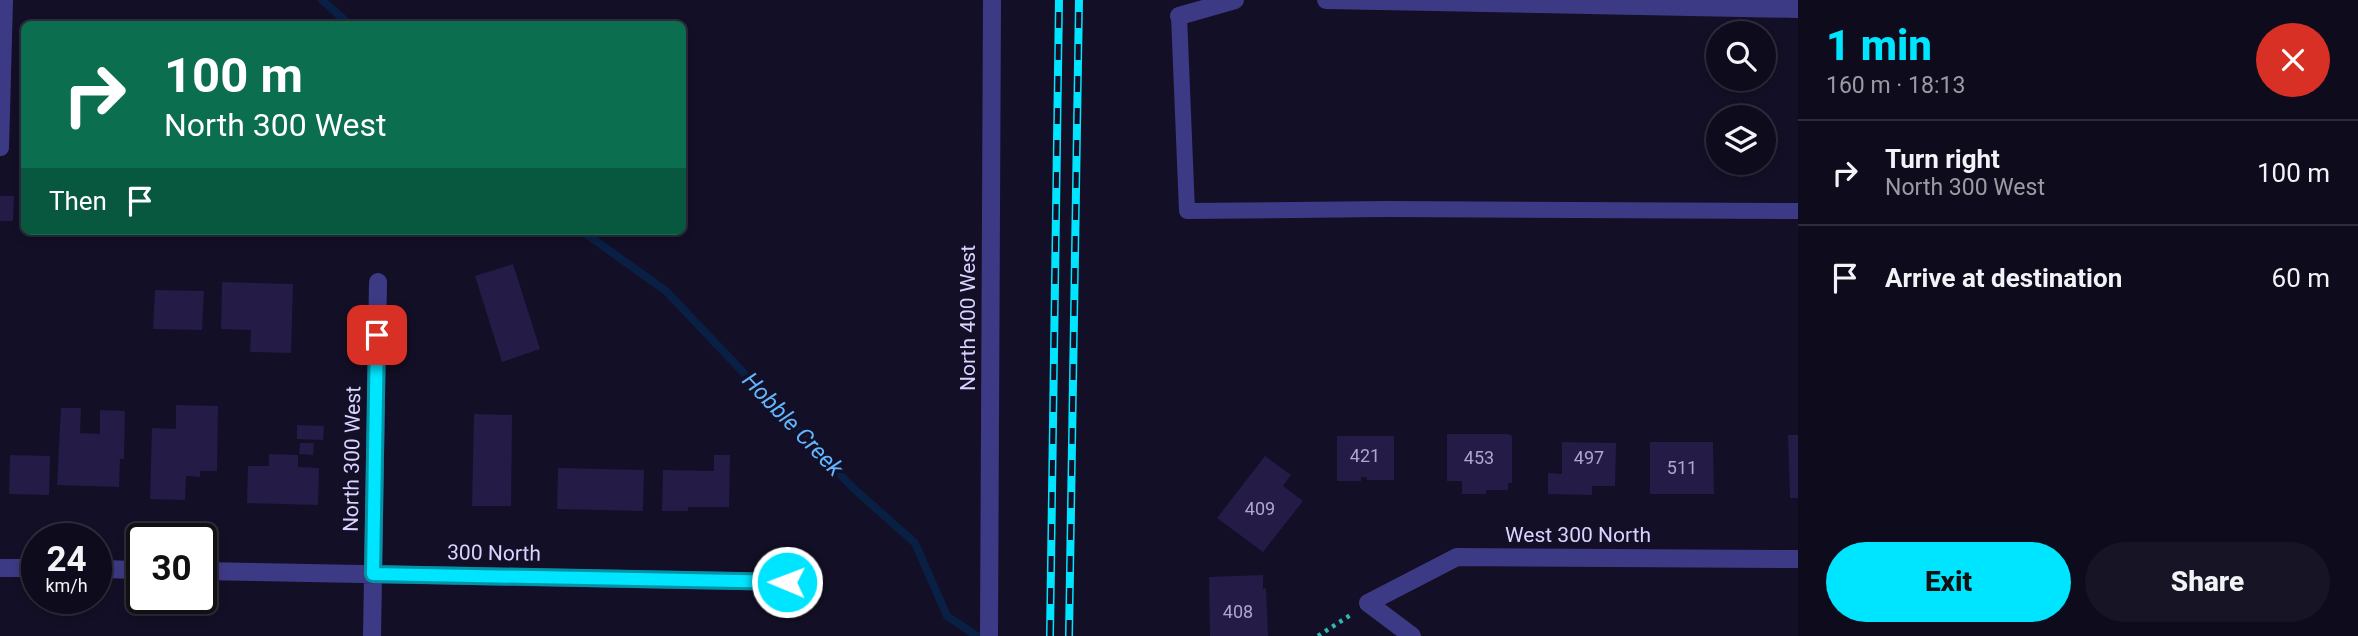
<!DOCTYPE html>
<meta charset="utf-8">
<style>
:root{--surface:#0e0b1c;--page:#171425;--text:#f1f3f6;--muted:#9b9ba3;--line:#2e2b3b;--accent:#00e5ff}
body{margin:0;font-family:Roboto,sans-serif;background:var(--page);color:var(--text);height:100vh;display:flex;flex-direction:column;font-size:26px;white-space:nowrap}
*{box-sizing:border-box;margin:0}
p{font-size:23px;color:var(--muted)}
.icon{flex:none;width:38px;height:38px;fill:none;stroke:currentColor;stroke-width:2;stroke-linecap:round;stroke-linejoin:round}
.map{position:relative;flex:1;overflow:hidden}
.drawer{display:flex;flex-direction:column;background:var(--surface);width:560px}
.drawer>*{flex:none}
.top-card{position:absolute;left:21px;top:21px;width:665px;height:214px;border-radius:10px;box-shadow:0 4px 10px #0003,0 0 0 2px var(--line);background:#0b6e4f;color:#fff;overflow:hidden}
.fabs{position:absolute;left:1706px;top:21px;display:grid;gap:14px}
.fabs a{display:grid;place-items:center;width:70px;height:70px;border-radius:50%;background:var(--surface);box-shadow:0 4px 10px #0003,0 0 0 2px var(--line);font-size:35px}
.speed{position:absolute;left:21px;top:523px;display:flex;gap:14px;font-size:35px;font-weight:700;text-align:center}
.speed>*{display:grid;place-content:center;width:91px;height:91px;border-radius:50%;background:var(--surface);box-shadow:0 4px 10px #0003,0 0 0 2px var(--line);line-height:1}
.speed small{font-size:18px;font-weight:400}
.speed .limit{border:4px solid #111;border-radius:10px;background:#fff;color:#111}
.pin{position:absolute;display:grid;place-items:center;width:60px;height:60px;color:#fff;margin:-30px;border-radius:14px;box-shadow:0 4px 10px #0006}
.me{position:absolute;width:77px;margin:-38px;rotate:271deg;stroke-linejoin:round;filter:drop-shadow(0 0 5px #0008)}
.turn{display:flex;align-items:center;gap:24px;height:147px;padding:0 28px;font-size:32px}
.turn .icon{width:91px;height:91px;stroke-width:2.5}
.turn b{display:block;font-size:49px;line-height:60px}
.then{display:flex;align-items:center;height:66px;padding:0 28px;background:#0003;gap:14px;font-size:26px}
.round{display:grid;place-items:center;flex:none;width:74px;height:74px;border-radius:37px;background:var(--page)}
.overview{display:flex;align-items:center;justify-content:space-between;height:119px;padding:0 28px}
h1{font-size:42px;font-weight:800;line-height:52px;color:var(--accent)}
.button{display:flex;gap:14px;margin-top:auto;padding:14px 28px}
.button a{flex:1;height:80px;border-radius:42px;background:var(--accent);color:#111;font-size:28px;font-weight:800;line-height:80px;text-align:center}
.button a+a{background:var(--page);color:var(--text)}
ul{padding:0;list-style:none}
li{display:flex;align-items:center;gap:21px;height:105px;padding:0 28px;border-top:2px solid var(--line)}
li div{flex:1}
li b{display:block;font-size:26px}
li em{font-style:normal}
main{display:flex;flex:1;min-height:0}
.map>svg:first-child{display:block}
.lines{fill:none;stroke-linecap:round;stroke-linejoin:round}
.stream{stroke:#0a1f44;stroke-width:8}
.building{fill:#241b47}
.path{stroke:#2fb8b0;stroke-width:4.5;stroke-dasharray:3.5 5;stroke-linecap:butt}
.service{stroke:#3d3a85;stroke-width:16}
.minor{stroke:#3d3a85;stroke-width:18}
.rail-casing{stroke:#00e5ff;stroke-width:8}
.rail{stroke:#130f26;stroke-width:5;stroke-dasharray:16;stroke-linecap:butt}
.route-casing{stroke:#0095a6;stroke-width:18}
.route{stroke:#00e5ff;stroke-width:12}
.labels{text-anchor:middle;stroke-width:7;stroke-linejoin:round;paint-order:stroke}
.number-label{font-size:18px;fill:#aca6d1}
.street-label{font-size:21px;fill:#d9d4ff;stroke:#130f26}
.water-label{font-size:23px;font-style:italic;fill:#62b6ff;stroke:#130f26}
</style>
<main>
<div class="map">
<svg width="1798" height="636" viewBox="0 0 1798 636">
<rect width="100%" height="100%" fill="#130f26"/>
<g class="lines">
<!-- stream -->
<path class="stream" d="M322,0L349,24
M582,231L666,291L852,487L915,543L947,616L977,636"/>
</g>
<!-- building -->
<path class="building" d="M0,196H14L13,221H0Z
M513,264L540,349L502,362L475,276Z
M222,282L293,284L291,353L250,352L251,330L221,329Z
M155,290L204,291L202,330L153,329Z
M176,405L218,406L217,471H200V477L186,476L185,500L150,499L152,428L176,429Z
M61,408H81L80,433L100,434V410L125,411L124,459H120L119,487L57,485Z
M474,414L512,415L511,506H472Z
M297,425L324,426L323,440L297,439Z
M1447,434H1508L1512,436V483H1508V490H1486V494H1462V481H1447Z
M1788,435H1798V498H1790Z
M1337,436H1394V480H1367L1366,477H1361V481H1337Z
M1562,442L1616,443L1615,486H1592V495L1548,494V473L1562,474Z
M1650,442H1713L1714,494H1650Z
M300,443H314L313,455L299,454Z
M269,454L298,455V467L319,468L318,505L247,503L248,466H269Z
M10,455L50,456L49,495L9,494Z
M714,455H730L729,507H688V511H662L663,470L714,471Z
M1265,456L1291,475L1283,486L1303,501L1263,552L1217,518Z
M558,468L644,470L643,511L557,509Z
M1263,575V589L1266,588L1268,636H1210L1209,577Z"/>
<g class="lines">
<!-- path -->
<path class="path" d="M1318,636L1352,614"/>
<!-- service -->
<path class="service" d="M1179,16L1187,211L1386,209L1798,211
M1,148L5,0"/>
<!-- minor -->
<path class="minor" d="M1326,0L1798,9
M1179,16L1235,0
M0,568H37
M96,569L142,570
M201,571L787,582
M372,636L378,282
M989,636L992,0
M1412,636L1368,603L1457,557L1798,559"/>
<!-- rail casing -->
<g class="rail-casing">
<path id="rail" d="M1050,636L1059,0
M1069,636L1079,0"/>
</g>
<!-- rail -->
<use href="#rail" class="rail"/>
</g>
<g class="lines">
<!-- route casing -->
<g class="route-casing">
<path id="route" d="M377,335L373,574L787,582"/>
</g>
<!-- route -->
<use href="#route" class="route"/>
</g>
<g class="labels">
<!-- number labels -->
<g class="number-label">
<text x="1365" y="462">421</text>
<text x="1479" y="464">453</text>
<text x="1589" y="464">497</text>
<text x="1682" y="474">511</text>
<text x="1260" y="515">409</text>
<text x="1238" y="618">408</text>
</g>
<!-- street labels -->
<g class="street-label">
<text transform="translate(968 318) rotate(-90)" y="7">North 400 West</text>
<text transform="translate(352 459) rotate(-89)" y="7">North 300 West</text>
<text x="1578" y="542">West 300 North</text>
<text transform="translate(494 553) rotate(1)" y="7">300 North</text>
</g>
<!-- water labels -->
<g class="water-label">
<text transform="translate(793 424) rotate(46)" y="8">Hobble Creek</text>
</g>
</g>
</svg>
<div class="fabs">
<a><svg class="icon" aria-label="search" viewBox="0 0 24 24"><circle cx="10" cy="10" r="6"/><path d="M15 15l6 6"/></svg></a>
<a><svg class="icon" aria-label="layers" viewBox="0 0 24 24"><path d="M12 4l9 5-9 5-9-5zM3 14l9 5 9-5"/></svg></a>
</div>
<div class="speed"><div>24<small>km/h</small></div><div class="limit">30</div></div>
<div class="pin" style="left:377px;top:335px;background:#d93025"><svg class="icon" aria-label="arrive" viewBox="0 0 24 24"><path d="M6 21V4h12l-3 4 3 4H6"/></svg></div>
<svg class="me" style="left:787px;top:582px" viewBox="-20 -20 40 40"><circle r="17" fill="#00e5ff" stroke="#fff" stroke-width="3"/><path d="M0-11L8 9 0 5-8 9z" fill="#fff"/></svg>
<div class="top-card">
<div class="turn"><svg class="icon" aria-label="right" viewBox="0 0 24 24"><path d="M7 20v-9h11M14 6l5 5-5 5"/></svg><div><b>100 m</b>North 300 West</div></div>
<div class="then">Then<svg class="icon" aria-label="arrive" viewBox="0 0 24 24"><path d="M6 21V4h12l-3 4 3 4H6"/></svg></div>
</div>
</div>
<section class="drawer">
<div class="overview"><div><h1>1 min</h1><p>160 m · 18:13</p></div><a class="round" style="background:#d93025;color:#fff"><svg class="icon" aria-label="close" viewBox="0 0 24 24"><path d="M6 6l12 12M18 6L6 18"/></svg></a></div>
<ul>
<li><svg class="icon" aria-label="right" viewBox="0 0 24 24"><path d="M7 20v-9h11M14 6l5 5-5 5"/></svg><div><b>Turn right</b><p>North 300 West</p></div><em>100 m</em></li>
<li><svg class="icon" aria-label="arrive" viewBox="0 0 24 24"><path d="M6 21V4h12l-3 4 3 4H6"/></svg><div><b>Arrive at destination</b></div><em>60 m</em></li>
</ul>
<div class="button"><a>Exit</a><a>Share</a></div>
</section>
</main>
